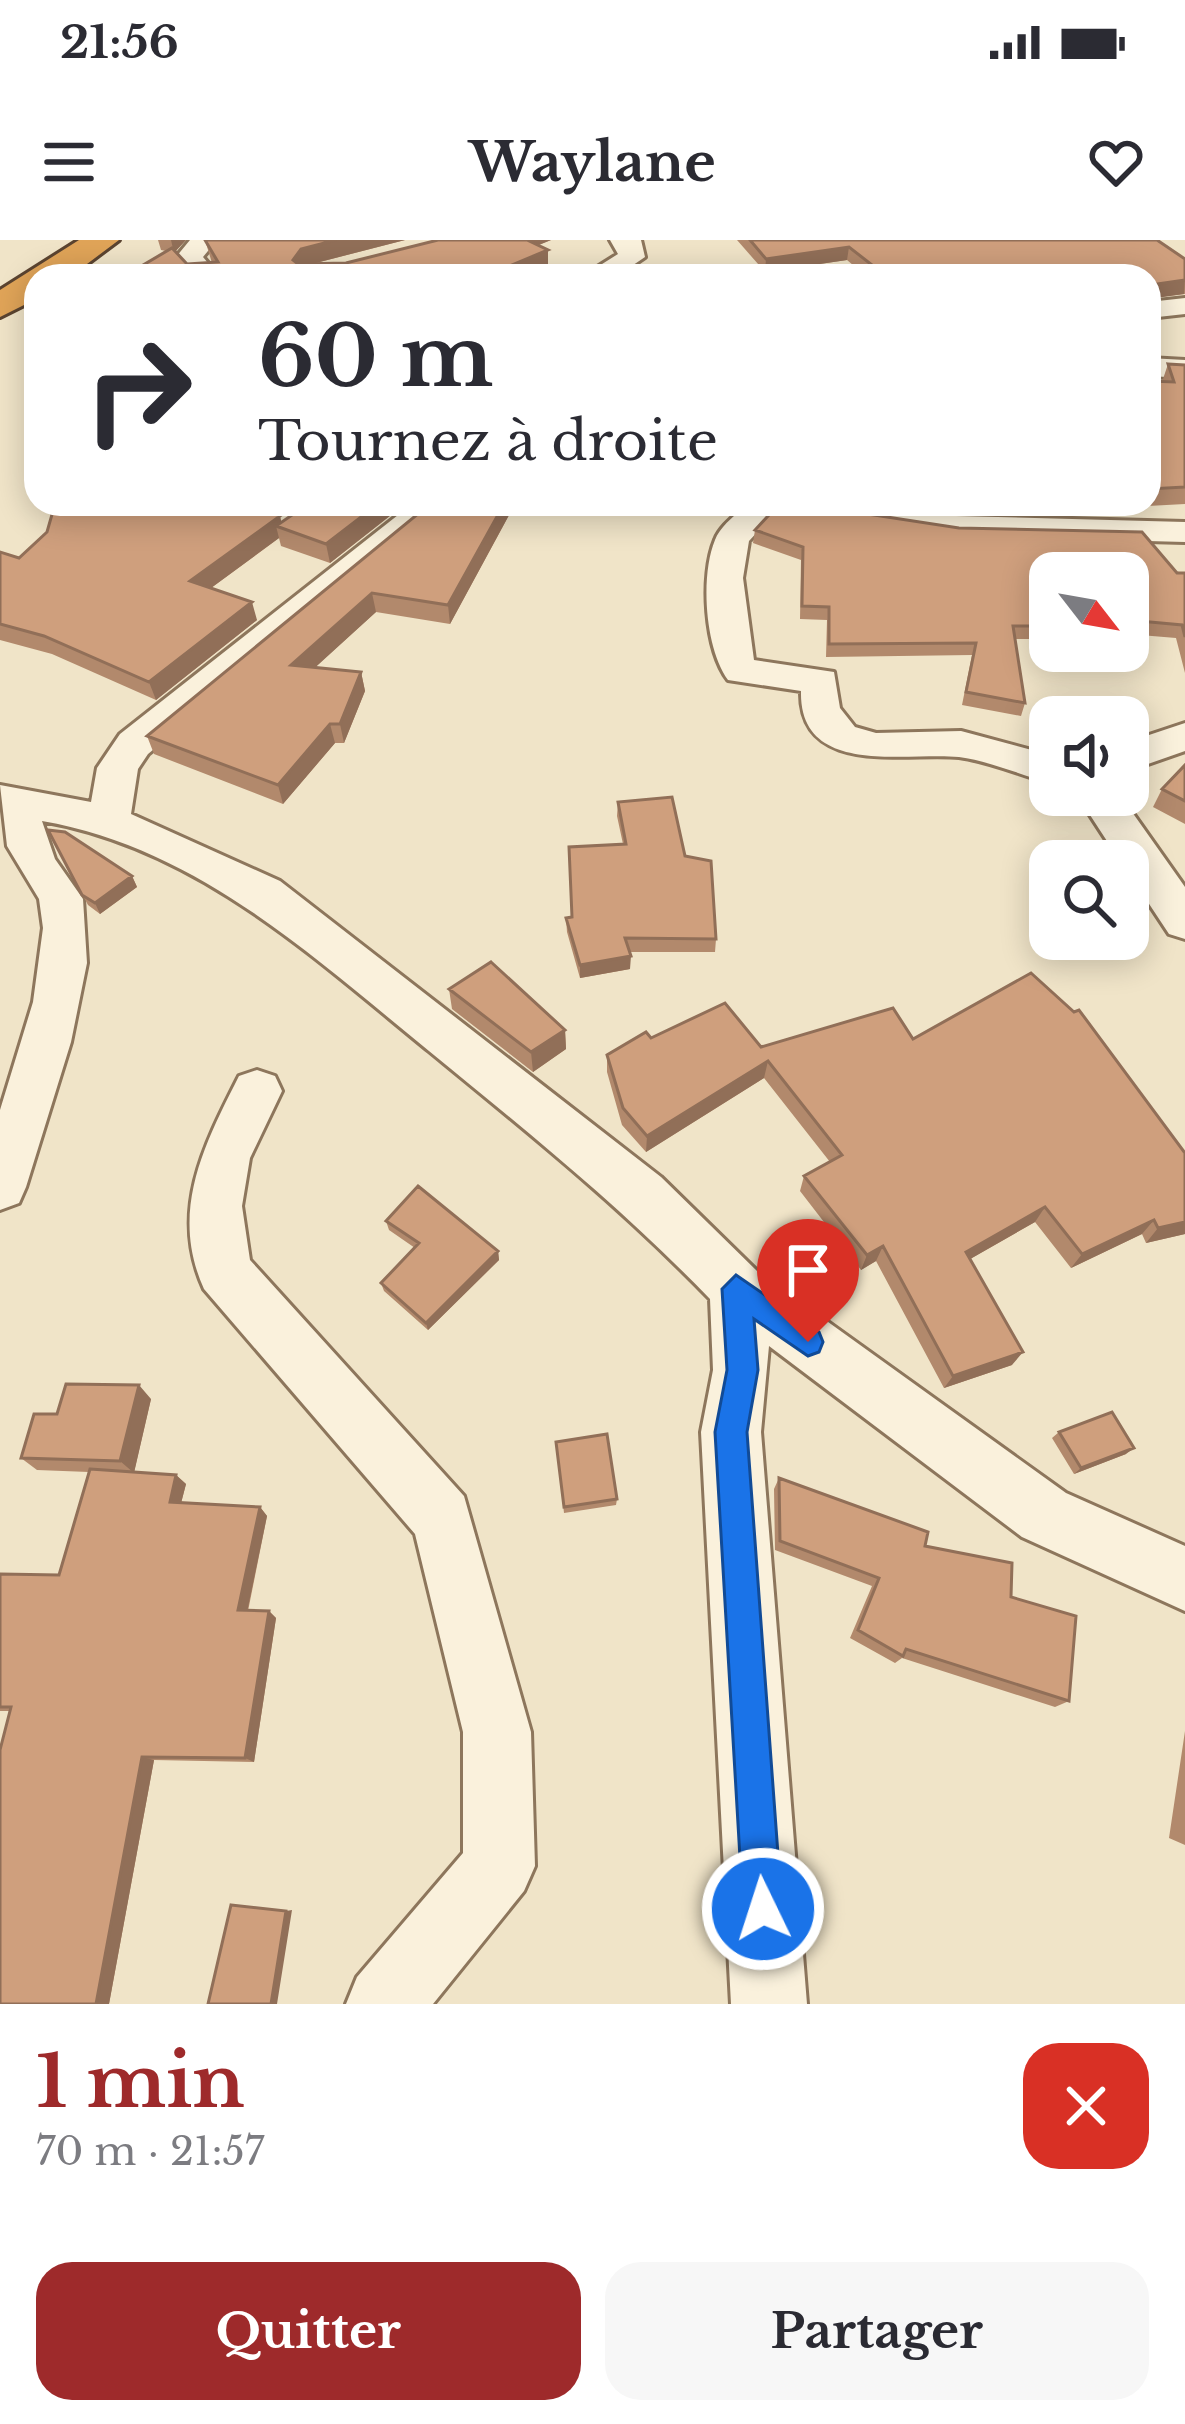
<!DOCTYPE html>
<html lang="fr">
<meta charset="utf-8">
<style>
:root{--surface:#fff;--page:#f7f7f7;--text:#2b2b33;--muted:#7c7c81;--accent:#9e2a2b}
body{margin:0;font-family:"Libre Baskerville",serif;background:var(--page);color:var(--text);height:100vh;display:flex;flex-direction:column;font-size:45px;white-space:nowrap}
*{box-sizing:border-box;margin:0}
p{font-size:39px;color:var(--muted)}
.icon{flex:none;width:66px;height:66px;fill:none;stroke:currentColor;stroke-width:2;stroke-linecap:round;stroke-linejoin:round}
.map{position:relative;height:1764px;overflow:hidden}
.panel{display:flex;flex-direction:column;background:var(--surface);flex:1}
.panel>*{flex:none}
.top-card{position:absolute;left:24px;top:24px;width:1137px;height:252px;border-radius:36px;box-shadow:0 6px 30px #0003;background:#fff;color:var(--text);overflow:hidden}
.needle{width:78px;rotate:121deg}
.tools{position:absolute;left:1029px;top:312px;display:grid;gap:24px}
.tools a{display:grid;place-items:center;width:120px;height:120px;border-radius:24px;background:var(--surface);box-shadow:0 6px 30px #0003;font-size:60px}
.pin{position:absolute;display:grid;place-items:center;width:102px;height:102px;color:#fff;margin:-123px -51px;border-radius:50% 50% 50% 0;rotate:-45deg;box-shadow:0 0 12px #0007}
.pin .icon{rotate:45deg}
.me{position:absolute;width:132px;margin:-66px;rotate:356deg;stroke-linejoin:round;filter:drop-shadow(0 0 9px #0008)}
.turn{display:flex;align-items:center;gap:42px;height:252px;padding:0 36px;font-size:54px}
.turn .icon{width:156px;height:156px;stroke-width:2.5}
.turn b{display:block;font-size:84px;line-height:102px}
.round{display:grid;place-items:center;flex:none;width:126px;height:126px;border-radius:36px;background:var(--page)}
.summary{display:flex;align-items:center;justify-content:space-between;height:204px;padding:0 36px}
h1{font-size:72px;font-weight:700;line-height:90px;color:var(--accent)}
.cta{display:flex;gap:24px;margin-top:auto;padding:24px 36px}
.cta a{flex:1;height:138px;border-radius:36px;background:var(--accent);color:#fff;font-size:48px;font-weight:700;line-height:138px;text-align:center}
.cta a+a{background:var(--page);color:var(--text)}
.status{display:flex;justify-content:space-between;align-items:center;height:84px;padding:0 60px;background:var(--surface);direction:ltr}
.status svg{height:33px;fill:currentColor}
header{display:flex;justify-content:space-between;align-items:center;height:156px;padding:0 36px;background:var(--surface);font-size:54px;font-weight:700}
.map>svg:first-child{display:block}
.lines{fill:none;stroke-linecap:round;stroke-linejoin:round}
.minor-casing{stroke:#8d765c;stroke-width:6}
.highway-casing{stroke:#5b4430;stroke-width:6}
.minor{fill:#faf1dc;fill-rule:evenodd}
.highway{fill:#e0a458;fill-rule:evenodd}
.wall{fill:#b2896c}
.shaded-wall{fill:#916f58}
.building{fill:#cf9f7d;stroke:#916f58;stroke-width:3}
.route{fill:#1a73e8;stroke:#114b97;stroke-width:3}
</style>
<div class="status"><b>21:56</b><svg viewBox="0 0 49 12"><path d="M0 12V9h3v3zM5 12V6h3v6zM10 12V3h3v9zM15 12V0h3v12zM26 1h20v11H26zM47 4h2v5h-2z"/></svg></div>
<header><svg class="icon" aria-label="menu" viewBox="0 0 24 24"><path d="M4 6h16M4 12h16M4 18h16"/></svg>Waylane<svg class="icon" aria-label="heart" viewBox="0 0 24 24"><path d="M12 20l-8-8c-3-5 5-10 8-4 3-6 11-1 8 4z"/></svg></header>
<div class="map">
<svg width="1185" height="1764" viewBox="0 0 1185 1764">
<rect width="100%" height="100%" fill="#f0e4c8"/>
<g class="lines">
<!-- minor casing -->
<g class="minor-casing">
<path id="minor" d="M190,0H217L203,17L219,36H191L176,17Z
M610,0H641L645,17L617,36H583L618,14Z
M1185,58V74L1149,78V62Z
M1149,118L1185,120V138L1149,136Z
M412,264H450L148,514L138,529L131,574L280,641L661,937L757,1031L1066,1253L1185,1306V1371L1022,1297L769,1106L761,1192L807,1764H731L701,1192L713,1130L710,1059C621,967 528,892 429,811C311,715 197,608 42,581L55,619L83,659L87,723L71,802L26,947L19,963L0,970V870L33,762L43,688L39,659L7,606L0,545L91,562L97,528L120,494Z
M747,264H783L749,301L743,338L754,420L834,432L840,468L855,487L876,493L961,491L1050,515V543C1021,535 989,521 959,517C905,512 799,537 801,451L728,440C705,409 700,336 715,300C720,286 737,274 747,264Z
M787,264H875L956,276L1185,282V302L956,296L804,274Z
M1185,483V511L1128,531V502Z
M1077,555H1120L1185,647V699L1169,694L1128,632V621H1120Z
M257,830L275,836L282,851L250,918L242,966L250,1020L464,1256L531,1492L535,1626L524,1651L433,1764H346L357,1737L463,1613V1492L415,1294L204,1049C169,972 204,905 239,836Z"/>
</g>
<!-- highway casing -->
<g class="highway-casing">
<path id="highway" d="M79,0H119L71,36H36V59L0,77V50Z"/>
</g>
<!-- minor -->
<use href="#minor" class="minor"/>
<!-- highway -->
<use href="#highway" class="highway"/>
</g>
<!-- wall -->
<path class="wall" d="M158,0H186L175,11L187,24L212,23L205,0H405L312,24L346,23L438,0H551L538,5L548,27L527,36H140L138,28L166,11L161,10Z
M737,0H1157L1185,19V54L1150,58L1149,63V36H866L847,20L765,32Z
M1168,124L1185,125V264L1129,267V264H1149V141L1162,142Z
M405,264L330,323L281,306L279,298L211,348L257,380L156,460L52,414L0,400V312L19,318L47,292L280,276L281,283Z
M430,264H515L450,384L376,372L314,428L361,432L365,451L344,503H335L283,564L154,514L147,496Z
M964,264H1117L1112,276L985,272Z
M805,266L1185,333V433L1176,398L1128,394V333H1050V391L1047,399H1015L1025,463L1021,476L962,465L972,415L826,417L827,380L800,379L801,320L753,303L755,290Z
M1185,525V584L1153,567L1162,549Z
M618,562L685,616L716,699L715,712H630V729L580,738L567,692L566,678L571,677L623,604L617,576Z
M48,590L132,636L137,647L100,674L88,665Z
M449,749L565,790L566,809L533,832L452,769Z
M651,798L761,807L913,799L1185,913V994L1146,1003L1142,994L1071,1028L1035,982L970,1019L1012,1125L944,1148L876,1021L861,1030L800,951L804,936L830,922L764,838L646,912L622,885L607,832V815Z
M386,981L498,1011L499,1020L428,1090L384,1051L381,1043L415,1008L389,990Z
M151,1159L134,1232L176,1235L186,1244L181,1263L260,1267L267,1276L248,1371H269L276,1378L254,1522L154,1520L109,1764H0L10,1471H0V1334L59,1335L89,1232L37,1230L21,1218L57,1174Z
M1059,1192L1126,1214L1074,1234L1052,1198Z
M556,1202L617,1259L616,1265L564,1273Z
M779,1238L925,1306L1011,1357L1069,1461L1055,1467L902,1418L895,1423L850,1398L872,1346L775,1310L774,1249Z
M1185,1491V1605L1169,1598Z"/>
<!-- shaded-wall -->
<path class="shaded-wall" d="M171,0H186L174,13Z
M336,0H405L304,26L296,36L293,20L301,9Z
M522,0H551L527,10Z
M849,7L847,20L765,32L766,19Z
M548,10V27L527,36H485Z
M1185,40L1184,54L1149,59L1150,45Z
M378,264H405L330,323L326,304Z
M504,264H515L450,384L448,365Z
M280,276L283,289L276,286L279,298L196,359L190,341Z
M372,353L376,372L296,445L291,425Z
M252,362L257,380L156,460L149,442Z
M361,432L365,451L344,503L340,484Z
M330,484L335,503L283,564L278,545Z
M132,636L137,647L100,674L95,663Z
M631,716L630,729L580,738V725Z
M565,790L566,809L533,832L531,812Z
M768,821L764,838L646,912L647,896Z
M1045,967L1035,982L958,1026L966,1012Z
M1154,980L1142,994L1071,1028L1082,1014Z
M1185,982V994L1146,1003L1158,988Z
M883,1006L876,1021L861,1030L867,1015Z
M498,1011L499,1020L428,1090L426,1083Z
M1023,1112L1012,1125L944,1148L953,1136Z
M139,1145L151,1159L134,1233L120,1221Z
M1134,1208L1126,1214L1074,1234L1081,1228Z
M176,1235L186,1244L179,1271L170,1262Z
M260,1267L267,1276L246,1377L238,1370Z
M269,1371L276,1378L254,1522L245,1518Z
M142,1517L154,1520L109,1764H96Z
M292,1670L277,1764H271L286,1671Z"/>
<!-- building -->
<path class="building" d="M205,0H336L301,9L293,20L298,24L346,23L438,0H527L548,10L485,36H167L138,28L172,8L187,24L218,22Z
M750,0H1157L1185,19V40L1150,45L1149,62V36H886L849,7L766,19Z
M1168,124L1185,125V247L1149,249V141L1174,142Z
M55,264H248L280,276L190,341L252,362L149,442L44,396L0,384V312L19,318L47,292Z
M308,264H378L326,304L276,286Z
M430,264H504L448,365L372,353L291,425L361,432L340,484H330L278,545L147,496Z
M779,264H802L959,288L1142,292L1177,333H1185V397L1182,385L1128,380V333H1050V374L1047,373L1050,386H1013L1025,463L966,452L976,403L829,404V367L802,366L803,307L755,290Z
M1185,525V561L1162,549Z
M672,557L685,616L711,621L716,699L625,698L631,716L580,725L566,678L572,677L569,607L626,604L618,562Z
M48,590L65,592L132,636L95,663L82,655Z
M491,722L565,790L531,812L449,749Z
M1031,733L1074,772L1079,770L1185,913V982L1158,988L1154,980L1082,1014L1045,967L966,1012L1023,1112L953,1136L883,1006L867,1015L804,936L842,915L768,821L647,896L623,868L607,815L646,792L651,798L725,763L761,807L893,768L913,799Z
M418,946L498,1011L426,1083L381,1043L419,1003L386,981Z
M66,1144L139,1145L120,1221L21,1218L34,1174H57Z
M1112,1172L1134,1208L1081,1228L1059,1192Z
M607,1194L617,1259L564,1267L556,1202Z
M90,1229L176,1235L170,1262L260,1267L238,1370L269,1371L245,1518L142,1517L96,1764H0V1510L11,1467H0V1334L59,1335Z
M779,1238L928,1292L925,1306L1012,1323L1011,1357L1076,1376L1069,1461L906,1409L903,1416L858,1390L879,1338L780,1301Z
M231,1665L286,1671L271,1764H208Z"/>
<!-- route -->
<path class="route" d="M736,1035L819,1092L823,1102L819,1112L808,1116L754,1079L758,1130L747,1192L782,1669L777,1682L763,1688L749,1682L743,1669L715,1192L727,1130L722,1049Z"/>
</svg>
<div class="tools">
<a><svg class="needle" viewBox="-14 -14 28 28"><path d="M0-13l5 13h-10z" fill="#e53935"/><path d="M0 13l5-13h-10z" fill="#7c7c81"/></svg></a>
<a><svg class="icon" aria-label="sound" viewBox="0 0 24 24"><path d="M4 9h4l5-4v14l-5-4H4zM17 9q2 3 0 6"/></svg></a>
<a><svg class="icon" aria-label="search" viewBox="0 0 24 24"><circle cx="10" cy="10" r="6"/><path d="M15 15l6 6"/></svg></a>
</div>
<div class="pin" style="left:808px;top:1102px;background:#d93025"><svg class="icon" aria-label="arrive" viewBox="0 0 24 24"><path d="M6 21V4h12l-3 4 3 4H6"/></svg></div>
<svg class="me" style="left:763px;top:1669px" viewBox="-20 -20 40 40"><circle r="17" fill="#1a73e8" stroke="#fff" stroke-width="3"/><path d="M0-11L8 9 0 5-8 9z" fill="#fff"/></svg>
<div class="top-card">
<div class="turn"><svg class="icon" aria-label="right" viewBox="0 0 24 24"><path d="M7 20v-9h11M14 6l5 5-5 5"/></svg><div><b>60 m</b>Tournez à droite</div></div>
</div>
</div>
<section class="panel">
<div class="summary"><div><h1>1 min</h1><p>70 m · 21:57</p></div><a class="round" style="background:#d93025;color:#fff"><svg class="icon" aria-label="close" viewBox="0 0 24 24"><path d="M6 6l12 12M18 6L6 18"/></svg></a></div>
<div class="cta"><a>Quitter</a><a>Partager</a></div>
</section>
